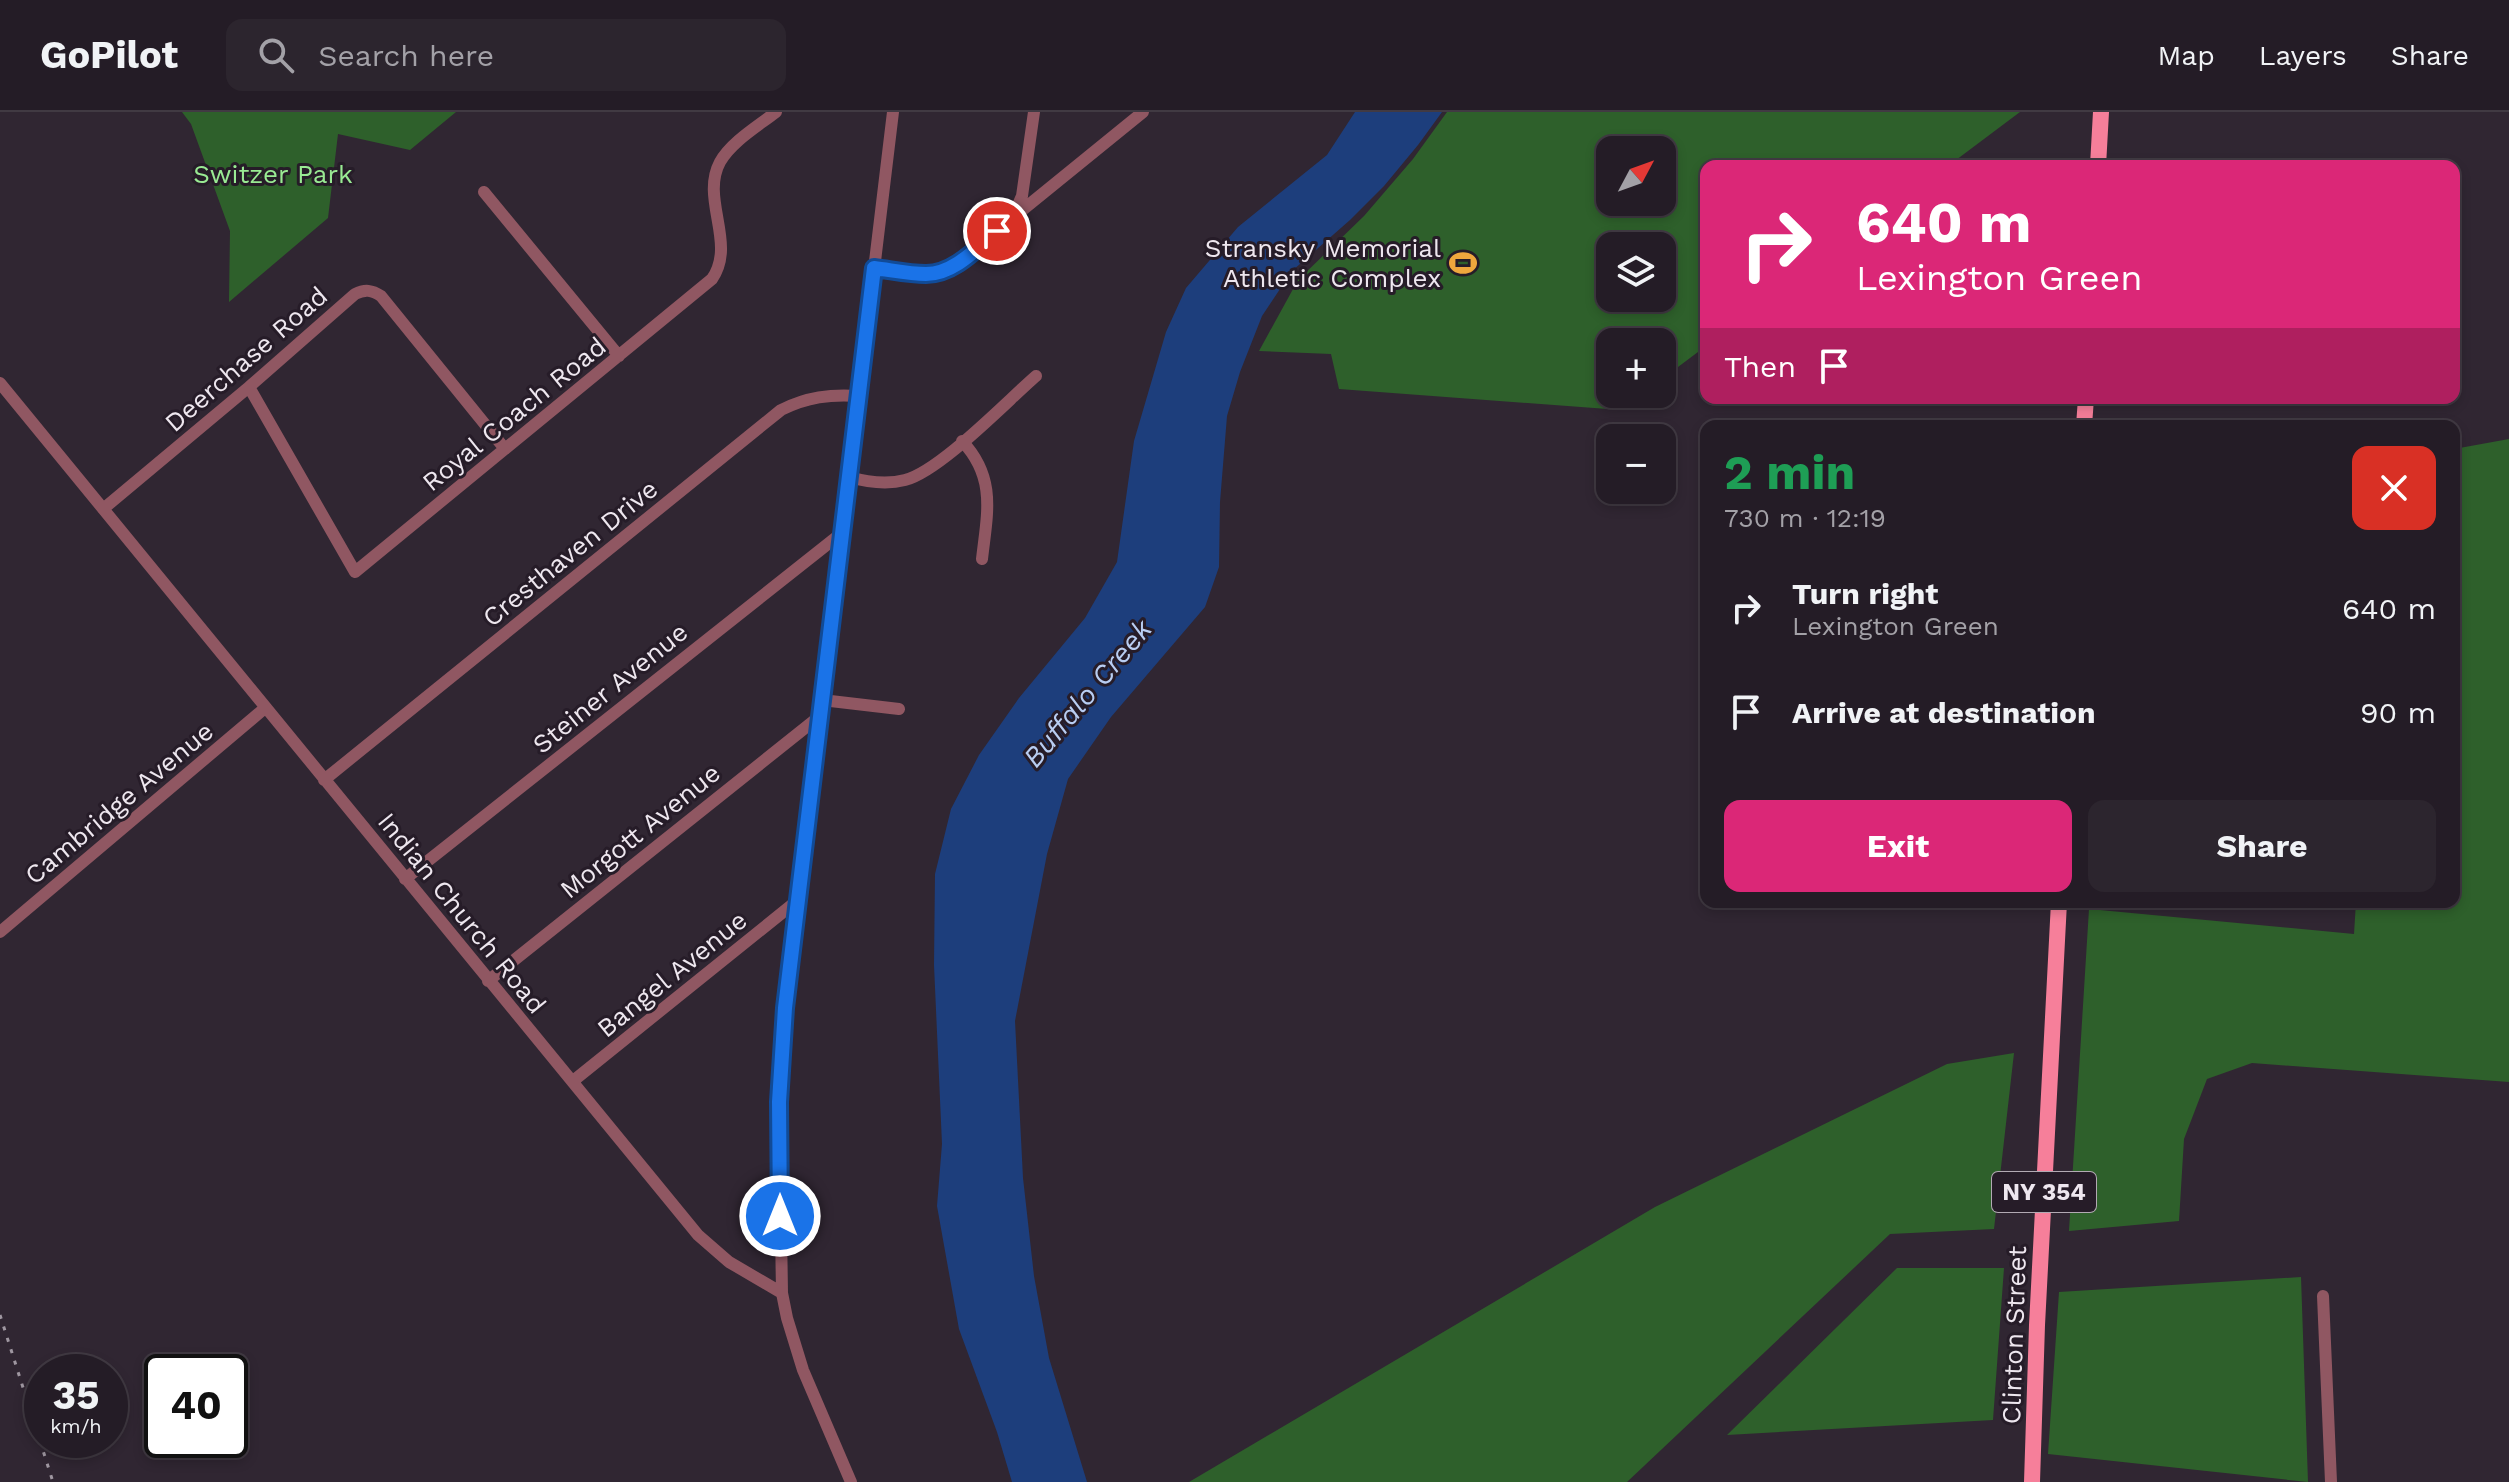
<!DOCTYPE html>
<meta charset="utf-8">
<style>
:root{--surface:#241c26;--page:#2c252e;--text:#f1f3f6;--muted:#a3a1a7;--line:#413a43;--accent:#db2777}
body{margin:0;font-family:"Work Sans",sans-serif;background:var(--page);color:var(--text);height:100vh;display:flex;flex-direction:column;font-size:30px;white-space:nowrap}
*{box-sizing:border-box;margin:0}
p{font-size:26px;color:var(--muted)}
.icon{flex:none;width:44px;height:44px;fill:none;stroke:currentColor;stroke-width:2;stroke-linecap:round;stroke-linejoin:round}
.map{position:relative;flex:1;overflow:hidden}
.details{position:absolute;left:1700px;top:308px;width:760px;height:488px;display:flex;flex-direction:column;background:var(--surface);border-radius:16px;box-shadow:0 4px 12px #0003,0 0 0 2px var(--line)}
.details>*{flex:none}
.hud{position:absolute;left:1700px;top:48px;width:760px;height:244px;border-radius:16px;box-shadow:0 4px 12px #0003,0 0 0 2px var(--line);background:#db2777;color:#fff;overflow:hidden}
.needle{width:52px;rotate:49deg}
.tools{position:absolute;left:1596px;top:24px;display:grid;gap:16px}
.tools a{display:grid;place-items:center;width:80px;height:80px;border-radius:16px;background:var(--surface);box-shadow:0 4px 12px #0003,0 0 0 2px var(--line);font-size:40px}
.speed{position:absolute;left:24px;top:1242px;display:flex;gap:16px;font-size:40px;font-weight:700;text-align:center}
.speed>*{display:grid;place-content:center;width:104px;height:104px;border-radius:50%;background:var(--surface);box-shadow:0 4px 12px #0003,0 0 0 2px var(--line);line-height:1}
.speed small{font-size:20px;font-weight:400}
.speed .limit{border:4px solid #111;border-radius:12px;background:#fff;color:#111}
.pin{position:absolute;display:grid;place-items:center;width:68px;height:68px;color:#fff;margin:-34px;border:4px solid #fff;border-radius:50%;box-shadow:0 2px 8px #0007}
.me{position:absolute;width:88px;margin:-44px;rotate:0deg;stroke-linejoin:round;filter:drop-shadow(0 0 6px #0008)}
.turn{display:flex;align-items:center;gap:28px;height:168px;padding:0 24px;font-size:36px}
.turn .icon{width:104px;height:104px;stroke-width:2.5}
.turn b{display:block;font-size:56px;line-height:68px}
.then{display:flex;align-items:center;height:76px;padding:0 24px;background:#0003;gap:16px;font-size:30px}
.round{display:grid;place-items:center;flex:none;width:84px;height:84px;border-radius:16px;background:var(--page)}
.headline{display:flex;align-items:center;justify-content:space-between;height:136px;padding:0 24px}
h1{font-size:48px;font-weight:700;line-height:60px;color:#1e9e55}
.button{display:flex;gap:16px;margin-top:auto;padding:16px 24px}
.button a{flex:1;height:92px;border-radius:16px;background:var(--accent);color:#fff;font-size:32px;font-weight:700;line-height:92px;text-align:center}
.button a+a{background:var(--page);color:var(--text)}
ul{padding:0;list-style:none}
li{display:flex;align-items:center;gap:24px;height:104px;padding:0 24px}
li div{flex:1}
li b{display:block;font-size:30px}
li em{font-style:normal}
header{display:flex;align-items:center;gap:48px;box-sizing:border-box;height:112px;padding:0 40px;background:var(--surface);border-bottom:2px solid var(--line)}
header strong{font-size:38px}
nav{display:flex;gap:44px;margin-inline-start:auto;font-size:28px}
.search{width:560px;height:72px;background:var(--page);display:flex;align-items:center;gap:20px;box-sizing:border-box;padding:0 28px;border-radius:16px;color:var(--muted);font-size:30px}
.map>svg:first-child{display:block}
.green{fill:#2e602b;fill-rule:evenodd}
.water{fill:#1d3e7c}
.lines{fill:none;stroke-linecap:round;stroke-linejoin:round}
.minor{stroke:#905762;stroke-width:12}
.major{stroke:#f67f9a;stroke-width:16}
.rail{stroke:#9f97a1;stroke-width:3;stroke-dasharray:4 8;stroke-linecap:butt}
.route-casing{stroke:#114b97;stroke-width:20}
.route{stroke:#1a73e8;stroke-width:14}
.labels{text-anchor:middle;stroke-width:6;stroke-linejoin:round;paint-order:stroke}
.shield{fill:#261c28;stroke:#b2aab3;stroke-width:2}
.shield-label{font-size:24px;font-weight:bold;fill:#eee7ef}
.park-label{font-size:26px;fill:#99ea93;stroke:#261c28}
.poi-label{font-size:26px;fill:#eee7ef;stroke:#261c28;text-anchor:end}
.street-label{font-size:26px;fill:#eee7ef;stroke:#261c28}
.water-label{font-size:28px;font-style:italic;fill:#b8cdf2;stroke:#261c28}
</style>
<header>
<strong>GoPilot</strong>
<div class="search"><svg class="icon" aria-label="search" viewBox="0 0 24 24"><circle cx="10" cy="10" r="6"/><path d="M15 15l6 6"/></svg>Search here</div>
<nav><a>Map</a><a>Layers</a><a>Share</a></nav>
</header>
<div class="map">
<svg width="2509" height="1370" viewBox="0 0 2509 1370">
<rect width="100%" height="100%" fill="#302632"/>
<!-- green -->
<path class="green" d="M182,0H456L410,38L338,22L328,106L229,190L230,119L191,12Z
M1447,0H2020L1948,54H1706V234L1662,267V230H1610V282H1642L1621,298L1339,277L1331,242L1259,239L1298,168L1364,104L1413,47ZM1662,38V90H1610V38ZM1662,134V186H1610V134Z
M2509,327V970L2252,951L2207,967L2184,1027L2179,1109L2069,1119L2089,797L2354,822L2356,790H2454V337Z
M2014,941L1994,1117L1890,1122L1627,1370H1189L1655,1095L1947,952Z
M1897,1156H2004L1993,1308L1727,1323Z
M2301,1165L2308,1370L2048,1342L2059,1180Z"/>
<!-- water -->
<path class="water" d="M1355,0H1442L1418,33L1384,74L1350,108L1292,159L1262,204L1240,260L1227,304L1220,390L1219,455L1205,495L1111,605L1068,667L1047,742L1015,909L1023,1066L1034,1164L1049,1246L1087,1370H1012L997,1320L959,1217L937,1094L942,1032L934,853L935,762L951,697L979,643L1019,586L1085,506L1117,450L1134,329L1166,220L1186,176L1238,115L1327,43Z"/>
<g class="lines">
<!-- minor -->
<path class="minor" d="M484,80L619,244
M1014,102L1022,84L1034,0
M874,156C903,160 929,167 955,153L1143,0
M0,271L698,1123L729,1150L782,1181
M249,275L355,460L712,167C737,131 700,87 720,50C731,30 758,14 776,0
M962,329C997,366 987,402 982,447
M849,365C867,370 886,373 905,368C940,359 1006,290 1036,264
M103,397L249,275L355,182C365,177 372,178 381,184L505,337
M822,588L899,597
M324,668L781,298C807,285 830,282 859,284
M405,767L843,420
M0,820L265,596
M488,869L820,604
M573,969L798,788
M2323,1184L2331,1370
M851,1370L803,1258L787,1206L782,1181L779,990L785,896L893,0"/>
<!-- major -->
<path class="major" d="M2098,54L2101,0
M2084,314L2086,286
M2032,1370L2037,1213L2059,790"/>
<!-- rail -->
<path class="rail" d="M0,1203L53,1370"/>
</g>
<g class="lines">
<!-- route casing -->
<g class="route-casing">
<path id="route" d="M780,1104L779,990L785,896L874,156C891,158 909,162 926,162C954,162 977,136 997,119"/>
</g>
<!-- route -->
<use href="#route" class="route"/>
</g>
<!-- icons -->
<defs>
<g id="stadium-bare" transform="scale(2.16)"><path d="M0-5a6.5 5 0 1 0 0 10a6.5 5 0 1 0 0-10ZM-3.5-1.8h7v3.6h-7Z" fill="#efa73d" stroke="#261c28" stroke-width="2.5" paint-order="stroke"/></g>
</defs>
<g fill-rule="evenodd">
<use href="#stadium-bare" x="1463" y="151"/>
</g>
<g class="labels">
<!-- shield labels -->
<rect class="shield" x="1992" y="1060" width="104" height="40" rx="6"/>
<g class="shield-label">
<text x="2044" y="1088">NY 354</text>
</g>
<!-- park labels -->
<g class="park-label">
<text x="273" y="71">Switzer Park</text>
</g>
<!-- poi labels -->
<g class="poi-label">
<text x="1441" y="145">Stransky Memorial<tspan x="1441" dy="30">Athletic Complex</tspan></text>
</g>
<!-- street labels -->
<g class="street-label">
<text transform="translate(246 247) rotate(-41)" y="9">Deerchase Road</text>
<text transform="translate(514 302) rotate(-39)" y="9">Royal Coach Road</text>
<text transform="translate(570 441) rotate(-39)" y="9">Cresthaven Drive</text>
<text transform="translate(610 576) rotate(-39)" y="9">Steiner Avenue</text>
<text transform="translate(119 691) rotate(-40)" y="9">Cambridge Avenue</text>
<text transform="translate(640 719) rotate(-39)" y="9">Morgott Avenue</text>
<text transform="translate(462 801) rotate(51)" y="9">Indian Church Road</text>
<text transform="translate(672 862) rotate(-39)" y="9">Bangel Avenue</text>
<text transform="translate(2014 1223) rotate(-88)" y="9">Clinton Street</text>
</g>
<!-- water labels -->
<g class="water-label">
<text transform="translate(1087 581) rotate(-50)" y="10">Buffalo Creek</text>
</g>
</g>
</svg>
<div class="tools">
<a><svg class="needle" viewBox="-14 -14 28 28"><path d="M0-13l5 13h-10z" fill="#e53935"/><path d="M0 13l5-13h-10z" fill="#a3a1a7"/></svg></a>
<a><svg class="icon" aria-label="layers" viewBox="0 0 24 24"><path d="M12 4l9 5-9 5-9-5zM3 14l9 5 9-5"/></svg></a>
<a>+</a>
<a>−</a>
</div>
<div class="speed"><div>35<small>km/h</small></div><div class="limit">40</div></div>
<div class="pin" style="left:997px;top:119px;background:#d93025"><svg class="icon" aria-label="arrive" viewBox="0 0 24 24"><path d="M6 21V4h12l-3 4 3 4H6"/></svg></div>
<svg class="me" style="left:780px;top:1104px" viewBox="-20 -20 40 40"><circle r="17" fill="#1a73e8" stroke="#fff" stroke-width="3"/><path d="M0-11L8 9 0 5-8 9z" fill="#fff"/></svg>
<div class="hud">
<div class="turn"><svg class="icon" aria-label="right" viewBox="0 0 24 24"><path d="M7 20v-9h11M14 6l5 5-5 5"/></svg><div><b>640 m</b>Lexington Green</div></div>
<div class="then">Then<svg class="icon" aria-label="arrive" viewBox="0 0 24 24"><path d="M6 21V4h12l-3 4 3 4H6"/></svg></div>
</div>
<section class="details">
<div class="headline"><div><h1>2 min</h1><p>730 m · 12:19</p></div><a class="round" style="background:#d93025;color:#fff"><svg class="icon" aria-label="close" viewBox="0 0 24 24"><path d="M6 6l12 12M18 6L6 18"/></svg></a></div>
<ul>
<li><svg class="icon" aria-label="right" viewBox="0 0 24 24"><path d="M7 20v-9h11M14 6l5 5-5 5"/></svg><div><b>Turn right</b><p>Lexington Green</p></div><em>640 m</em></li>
<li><svg class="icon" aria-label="arrive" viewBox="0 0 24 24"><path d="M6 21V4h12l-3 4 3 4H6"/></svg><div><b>Arrive at destination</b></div><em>90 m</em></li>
</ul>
<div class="button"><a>Exit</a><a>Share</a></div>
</section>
</div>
